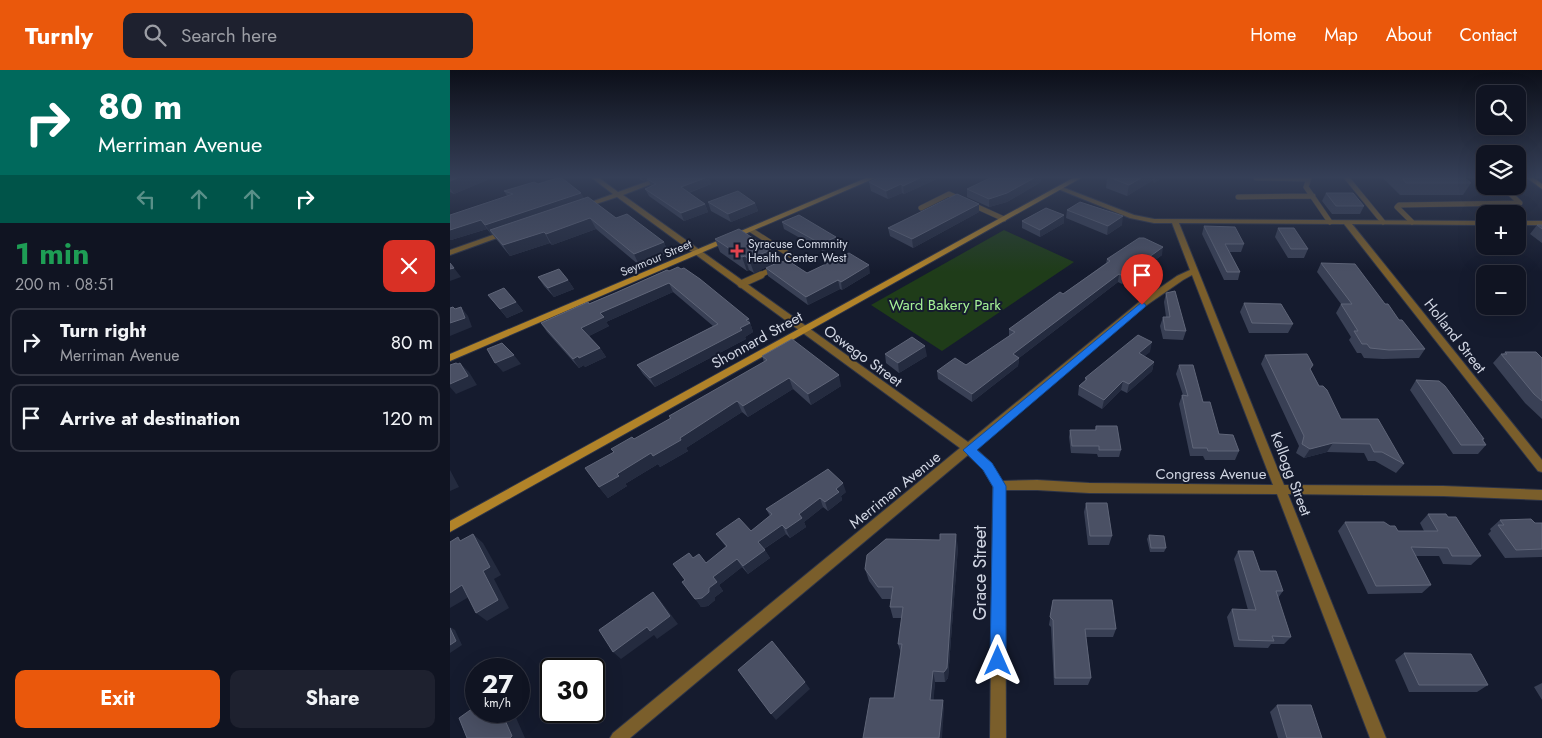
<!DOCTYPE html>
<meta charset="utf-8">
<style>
:root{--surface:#101422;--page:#1e212f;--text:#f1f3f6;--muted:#9c9ea5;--line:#303340;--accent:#ea580c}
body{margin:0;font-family:Jost,sans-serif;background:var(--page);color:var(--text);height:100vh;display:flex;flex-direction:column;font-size:19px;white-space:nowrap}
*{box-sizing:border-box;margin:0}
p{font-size:16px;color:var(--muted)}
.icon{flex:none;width:28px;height:28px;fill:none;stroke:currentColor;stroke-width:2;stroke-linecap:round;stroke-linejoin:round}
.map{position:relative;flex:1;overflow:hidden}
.panel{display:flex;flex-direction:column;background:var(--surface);width:450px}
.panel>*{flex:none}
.top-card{background:#00695c;color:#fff;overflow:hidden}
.tools{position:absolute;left:1026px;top:15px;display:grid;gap:10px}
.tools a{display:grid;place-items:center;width:50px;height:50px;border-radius:10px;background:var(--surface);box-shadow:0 5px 20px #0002,0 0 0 1px var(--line);font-size:25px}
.speed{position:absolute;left:15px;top:588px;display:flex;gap:10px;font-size:25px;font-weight:700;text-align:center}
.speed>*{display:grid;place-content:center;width:65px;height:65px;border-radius:50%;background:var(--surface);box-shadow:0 5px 20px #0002,0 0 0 1px var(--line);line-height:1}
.speed small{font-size:12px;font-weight:400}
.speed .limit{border:2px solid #111;border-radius:8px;background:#fff;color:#111}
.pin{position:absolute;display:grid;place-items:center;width:42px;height:42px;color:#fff;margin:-51px -21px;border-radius:50% 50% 50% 0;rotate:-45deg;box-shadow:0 0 5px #0007}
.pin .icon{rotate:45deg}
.me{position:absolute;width:55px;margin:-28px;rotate:0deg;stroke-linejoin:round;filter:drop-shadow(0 0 4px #0008)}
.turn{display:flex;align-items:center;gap:18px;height:105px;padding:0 15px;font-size:22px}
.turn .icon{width:65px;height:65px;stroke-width:2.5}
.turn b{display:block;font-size:35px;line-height:42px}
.lanes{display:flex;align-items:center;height:48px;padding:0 15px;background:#0003;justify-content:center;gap:25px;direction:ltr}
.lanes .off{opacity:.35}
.round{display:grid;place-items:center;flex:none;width:52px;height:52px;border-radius:10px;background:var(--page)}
.headline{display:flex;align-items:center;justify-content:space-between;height:85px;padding:0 15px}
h1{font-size:30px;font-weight:700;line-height:38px;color:#1e9e55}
.primary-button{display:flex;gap:10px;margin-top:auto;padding:10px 15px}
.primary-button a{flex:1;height:58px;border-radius:10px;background:var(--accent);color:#fff;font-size:20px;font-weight:700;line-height:58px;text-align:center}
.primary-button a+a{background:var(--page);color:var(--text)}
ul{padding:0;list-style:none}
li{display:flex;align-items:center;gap:15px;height:68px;margin:0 10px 8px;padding:0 5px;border:2px solid var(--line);border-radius:10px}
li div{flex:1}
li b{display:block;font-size:19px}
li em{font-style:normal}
header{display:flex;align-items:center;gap:30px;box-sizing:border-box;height:70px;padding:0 25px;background:var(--accent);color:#fff}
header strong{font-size:24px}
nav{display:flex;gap:28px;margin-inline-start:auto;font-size:18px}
.search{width:350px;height:45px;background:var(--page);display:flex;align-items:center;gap:12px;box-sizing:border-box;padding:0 18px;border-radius:10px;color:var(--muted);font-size:19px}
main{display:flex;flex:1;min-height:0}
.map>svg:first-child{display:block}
.green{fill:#1f3c19}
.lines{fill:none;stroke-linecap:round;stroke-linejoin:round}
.lane-far1-casing{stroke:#2f3547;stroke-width:6}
.lane-casing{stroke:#2f3547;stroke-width:9}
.street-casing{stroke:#2f3547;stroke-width:2}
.secondary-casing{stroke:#2f3547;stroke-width:2}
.lane-far1{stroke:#7a5e2b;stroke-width:5}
.lane{stroke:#7a5e2b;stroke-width:7}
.street{fill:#7a5e2b;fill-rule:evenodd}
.secondary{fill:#b18329;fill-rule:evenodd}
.wall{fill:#394055}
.shaded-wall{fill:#242b3f}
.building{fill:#4a5064;stroke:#5f6578}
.route{fill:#1a73e8;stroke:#114b97}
.health-dot{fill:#e0444e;stroke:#151b2e;stroke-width:2}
.labels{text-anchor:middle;stroke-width:4;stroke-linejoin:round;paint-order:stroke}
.far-poi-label{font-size:12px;fill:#d1d6e3;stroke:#151b2e;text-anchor:start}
.far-street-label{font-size:12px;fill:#d1d6e3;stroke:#151b2e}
.park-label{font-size:15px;fill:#a5f196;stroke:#151b2e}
.street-label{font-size:15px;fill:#d1d6e3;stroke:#151b2e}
.near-street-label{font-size:18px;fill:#d1d6e3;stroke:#151b2e}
</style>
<header>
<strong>Turnly</strong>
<div class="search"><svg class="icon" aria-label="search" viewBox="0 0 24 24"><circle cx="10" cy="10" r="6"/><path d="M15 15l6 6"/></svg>Search here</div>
<nav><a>Home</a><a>Map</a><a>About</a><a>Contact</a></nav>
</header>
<main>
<section class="panel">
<div class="top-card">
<div class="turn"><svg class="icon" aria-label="right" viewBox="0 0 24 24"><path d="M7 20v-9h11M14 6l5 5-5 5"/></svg><div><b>80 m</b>Merriman Avenue</div></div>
<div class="lanes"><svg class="icon off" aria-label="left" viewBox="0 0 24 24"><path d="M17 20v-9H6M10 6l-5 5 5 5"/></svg><svg class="icon off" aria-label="ahead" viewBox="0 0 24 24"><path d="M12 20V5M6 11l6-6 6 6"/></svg><svg class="icon off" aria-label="ahead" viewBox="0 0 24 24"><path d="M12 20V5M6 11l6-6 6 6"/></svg><svg class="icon" aria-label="right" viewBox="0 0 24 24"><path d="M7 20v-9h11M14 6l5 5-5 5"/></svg></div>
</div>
<div class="headline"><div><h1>1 min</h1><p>200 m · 08:51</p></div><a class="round" style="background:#d93025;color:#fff"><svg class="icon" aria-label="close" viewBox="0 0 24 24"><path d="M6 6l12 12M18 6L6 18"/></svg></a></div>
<ul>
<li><svg class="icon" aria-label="right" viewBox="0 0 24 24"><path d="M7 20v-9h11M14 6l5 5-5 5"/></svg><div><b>Turn right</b><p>Merriman Avenue</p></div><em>80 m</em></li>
<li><svg class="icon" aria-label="arrive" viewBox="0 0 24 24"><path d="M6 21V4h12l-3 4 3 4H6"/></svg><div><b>Arrive at destination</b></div><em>120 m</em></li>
</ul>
<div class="primary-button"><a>Exit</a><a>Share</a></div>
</section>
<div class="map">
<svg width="1092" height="668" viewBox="0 0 1092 668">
<rect width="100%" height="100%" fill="#151b2e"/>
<!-- green -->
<path class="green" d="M554,160L624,192L492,281L421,235Z"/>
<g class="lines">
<!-- lane-far1 casing -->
<g class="lane-far1-casing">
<path id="lane-far1" d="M806,108L858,109
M859,108L856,117L880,152
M897,108L933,152
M788,127L863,126
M471,138L499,124L554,149
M962,152L947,137L949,135L1070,133L1052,116
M301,160L343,187L342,190L308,206"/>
</g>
<!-- lane casing -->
<g class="lane-casing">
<path id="lane" d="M291,214L311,205"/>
</g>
<!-- street casing -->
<g class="street-casing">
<path id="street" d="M142,108H149L168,122L207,108H217L173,125L518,372L688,233L727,206L740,200L722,153H704L680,148L608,119V117H612L684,145L704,149L1035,151V155L902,154L1092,390V402L1088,401L894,154L729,153L834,415L993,416L1092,420V430L993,426L838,424L936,668H920L827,424L639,423L587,420H555L556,668H540L543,416L533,399L518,385L180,668H160L163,663L510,378L167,127L134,138H130V136L163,124ZM742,205L823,415L639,413L587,410L552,411L541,393L525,378L694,237L733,210Z
M1068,151H1092V155H1068Z
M54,161L61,163L0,185V180Z"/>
</g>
<!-- secondary casing -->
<g class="secondary-casing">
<path id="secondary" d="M416,108H425L0,291V284Z
M623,108H631L0,462V451Z
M1077,108H1084L1092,114V119Z"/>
</g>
<!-- lane-far1 -->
<use href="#lane-far1" class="lane-far1"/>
<!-- lane -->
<use href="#lane" class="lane"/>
<!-- street -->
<use href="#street" class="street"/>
<!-- secondary -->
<use href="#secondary" class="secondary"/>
</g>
<!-- wall -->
<path class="wall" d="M0,108H36L37,110L4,124L0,122Z
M188,108H259L261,114L239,123L255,134L258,142L234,151L199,126L195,119L201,116L198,109L193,111Z
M489,108L454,124L452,123L438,129L421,121L419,112Z
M657,108H712L704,113L703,110L677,126L656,118Z
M933,108H1015L1021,113L1013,125H950Z
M591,112L557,132L539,137L517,127V119Z
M88,114L134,128L166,148L214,172L218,183L189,195L146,159L102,175L100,173L60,186L42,164H41L37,159L1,170L0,169V145L57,126L54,121Z
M876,123L914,136L910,144H882L872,131Z
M258,132L305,133L308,141L281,152L261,141Z
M617,140L672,155L657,165L616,148Z
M529,142L463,178L440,166L438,158Z
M572,151L614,153L590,167L572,158Z
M332,152L386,167L387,174L373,181L334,159Z
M1087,155H1092V173L1080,164Z
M754,156L794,174L791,182H780L790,202L788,210H774L752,164Z
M828,158L858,179L854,188H838L825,167Z
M265,169L321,180L325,193L304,203L299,200L297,201L270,182Z
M712,185L672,214L668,212L569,288L568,296L522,332L488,309L487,301L516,295L559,267V259L613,224L656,193L657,189Z
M871,193L935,234L975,279L969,288L933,289L914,288L911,283H907L899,270L901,267L886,243L891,234L867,202Z
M316,198L357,203H420L392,220L390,219L358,235L318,206Z
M217,200L299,249L303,262L295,267L296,269L205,317L193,304L187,295L263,256L223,222L156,252L159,256L139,266L150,278L156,287L135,297L134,295L129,298L97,262L91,253L165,223Z
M88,207L118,210L124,219L104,227L94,216Z
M716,223L736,261L733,270L713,269L710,256L713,247H716L714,232Z
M38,225L66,232L73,241L57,248Z
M794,233L843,254L838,263H799L790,242Z
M700,282L694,286L704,292L702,301L677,323L671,320L652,339L628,325L629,316L635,311V308Z
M1055,282L1092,288V349L1075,333L1043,293L1051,284H1053Z
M435,284L477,286L449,303L436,293Z
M815,285L861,300L869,316L891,349L954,394L946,403L925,391H918L914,383L877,382L854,388L846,383L849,376L811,294Z
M312,286L391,316L361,335L343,319L298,347L292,342L236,378L238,381L210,397L208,394L175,414L177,416L158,428L149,417L163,382L184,369L220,349L219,346L314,292Z
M729,295L753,332L769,364L789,381L785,390H755L753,386H740L729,334L732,325H733L726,304Z
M966,310L1034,369L1033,370L1036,375L1028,384H1003L960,320Z
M646,356L671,380L669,387H648L647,384L621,383L619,367L620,360H645Z
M396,422L391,426L392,430L378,441L373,437L354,452L356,457L340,468L336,464L314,479L320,488L298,504L292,497L269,515L273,521L265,527V530L258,536L251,537L235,510L243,488L256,493L276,477L266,464L301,461L320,446L316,439Z
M636,433L662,466L659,475H638L634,442Z
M978,444L1031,486L1021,495L993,494L989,486H966L981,515L972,523L918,524L888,461L895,452L948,461H974L970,453Z
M1050,450L1085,453H1092V487L1055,488L1038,464L1041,461L1040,459Z
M699,465L716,478L714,482H700L697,469Z
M508,477L498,608L495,612H485L483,630L494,639L444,628L451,583L448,574L452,548H443L440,537L441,529H432L419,511L415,499Z
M788,481L833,521L828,528L841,567L834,574H821L818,578L784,577L777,547L782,539L798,540L784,489Z
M603,530L666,559L663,567H636L641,608L638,615H604L601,557L599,555Z
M954,583L1038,615L1027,622H959L945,590Z
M1092,613V630L1084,617Z
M827,635L872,668H828L820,642Z"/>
<!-- shaded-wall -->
<path class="shaded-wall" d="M7,108H36L37,110L4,124L0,118V111Z
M191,108H201L193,111Z
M255,108H259L261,114L234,124L231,117Z
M470,108H489L454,124L453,116Z
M584,108H591V112L557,132L539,137V129Z
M691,108H704L703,110L677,126L679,115Z
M705,108H712L704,113Z
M451,114L452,123L438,129L436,121Z
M131,123L136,131L40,160L42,164H41L35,155Z
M305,133L308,141L281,152L278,144Z
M255,134L258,142L234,151L231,143Z
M529,134V142L463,178L462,169Z
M614,145V153L590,167V160Z
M673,146L672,155L657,165L658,156Z
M140,148L146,159L102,175L96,164Z
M31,150L37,159L1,170L0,169V160Z
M94,162L100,173L60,186L53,175Z
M386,167L387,174L373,181L371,174Z
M214,172L218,183L189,195L184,184Z
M713,177L712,185L672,214L673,206Z
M321,180L325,193L304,203L299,189Z
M295,186L299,200L297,201L292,187Z
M419,195L420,203L392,220L391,212Z
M4,198L11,207L0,211V199Z
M669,204L668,212L569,288L568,296L522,332V324L563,284Z
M118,210L124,219L104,227L98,218Z
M388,210L390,219L358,235L356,227Z
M219,213L223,222L156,252L159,256L137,267L131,258L150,243Z
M66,232L73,241L57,248L50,239Z
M11,237L18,246L22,257L0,266V253Z
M299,249L303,262L295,267L296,269L205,317L200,308L290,258L296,250Z
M702,272L700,282L687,292L689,283Z
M475,276L477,286L449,303L448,293Z
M150,278L156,287L135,297L129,288Z
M64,285L71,294L53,302L45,293Z
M128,286L134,295L129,298L123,289Z
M704,292L702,301L677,323L679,314Z
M10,293L19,302L27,315L6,324L0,317V314Z
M389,305L391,316L361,335L358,324Z
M339,308L343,319L298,347L293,336Z
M673,311L671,320L652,339L654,330Z
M287,331L292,342L236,378L238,381L210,397L203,386L230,368Z
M883,373L877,382L854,388L860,379Z
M201,383L208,394L175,414L177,416L158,428L149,417L167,404Z
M0,400L9,417L0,421Z
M393,413L396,422L391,426L392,430L378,441L375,432L386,419Z
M370,428L373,437L354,452L356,457L340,468L336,459L349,444Z
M332,455L336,464L312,480L308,472Z
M23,464L33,473L51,505L44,509L59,538L37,551L26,543Z
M506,464L508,477L498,608L495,612L494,602Z
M315,480L320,488L298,504L293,496Z
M287,489L292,497L269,515L273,521L265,527V530L258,536L251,537L245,529L263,507Z
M12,515L24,524L0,538V523Z
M203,522L210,530L228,554L207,569L204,565L171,589L163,582Z
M0,557L5,560L12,575L0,583Z
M483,601L485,612L483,639L480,630Z
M355,612L360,619L326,650L321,644Z
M493,630L494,639L492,668H489Z
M51,641H63L75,668H60Z"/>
<!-- building -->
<path class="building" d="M0,108H7L0,111Z
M107,108H112L131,123L35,155L31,150L0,160V145L63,124L54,121L84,112L88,114Z
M199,108H255L231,117L255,134L231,143L195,119L206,114L197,109Z
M428,108H470L453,116L451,114L436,121L419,112Z
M540,108H584L557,123L539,129L517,119Z
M661,108H691L679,115Z
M952,108H1015L1021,113H956Z
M288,121L305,133L278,144L258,132Z
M876,123H903L914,136H886Z
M507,124L529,134L462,169L438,158Z
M138,127L166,148L177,144L214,172L184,184L140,148L96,164L94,162L53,175L40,160Z
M630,132L673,146L658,156L617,140Z
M596,138L614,145L590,160L572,151Z
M349,145L386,167L371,174L332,152Z
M1087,155H1092V159Z
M754,156L785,157L794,174H775L790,202H777Z
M828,158H844L858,179H841Z
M289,159L321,180L299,189L295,186L292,187L265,169Z
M689,168H694L713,177L673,206L669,204L563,284L569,288L522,324L487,301L505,288L516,295L565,262L559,259L610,222L613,224L660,191L657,189Z
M399,183L419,195L391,212L388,210L356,227L316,198L331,191L333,192L337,190L357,203Z
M0,193L4,198L0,199Z
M871,193L905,194L935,234H938L949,250H952L975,279L939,280L920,278L917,274H912L904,261H908L891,234H902Z
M228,197L231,199L234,198L250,209L299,249L296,250L300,253L290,258L292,260L200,308L187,295L268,254L219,213L150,243L154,247L131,258L150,278L129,288L128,286L123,289L91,253L138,232L139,234L165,223L217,200L219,201Z
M109,199L118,210L98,218L88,207Z
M54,218L66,232L50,239L38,225Z
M725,221L736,261L715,260L713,247H720L716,223Z
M794,233L831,234L843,254L802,253Z
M3,237L5,239L11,237L15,248L0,253V238Z
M688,265L702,272L689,283L704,292L679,314L673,311L654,330L629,316L637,309L635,308Z
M462,267L475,276L448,293L435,284Z
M342,269L389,305L358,324L339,308L293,336L287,331L230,368L231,370L203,386L201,383L167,404L169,406L149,417L135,398L164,382L161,379L182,367L184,369L221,348L219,346L317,290L312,286Z
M52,273L64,285L45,293L37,279Z
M1055,282H1086L1092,288V331L1084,324L1051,284H1057Z
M857,284L863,295L860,299L869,316H873L877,320L891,349H928L954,394L932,382H924L920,374L883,373L860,379L852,374L854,366L815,285Z
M6,293L8,294L10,293L18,306L0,314V295Z
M729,295H743L753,332H760L769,364L783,365L789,381H758L757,378H743L732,325L738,326Z
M966,310L989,311L995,316L1034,369H1032L1036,375H1011Z
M646,356H667L671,380H649V376H622L620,360H646Z
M378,399L393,413L386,419L389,422L375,432L370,428L349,444L352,448L336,459L332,455L308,472L315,480L293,496L287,489L263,507L267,512L259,518V522L252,528L245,529L232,512L235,510L223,494L239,483L243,488L249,484L256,493L277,476L266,464L289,448L301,461L322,444L316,439Z
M636,433H657L662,466H640Z
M978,444H996L998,447H1006L1031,486H1002L998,478L961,477L981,515L926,516L895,452H934L940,456H945L948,461H988Z
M1081,449L1085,453H1092V479L1066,480L1048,455H1054L1050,450Z
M23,464L40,497L33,501L48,530L26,543L12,515L0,523V472L8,467L10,471Z
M490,464H506L497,598L494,602L483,601L480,630H493L489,668H413L420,628H444L452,574H448L453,537H440L443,517H428L415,499L417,485L436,469L490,470Z
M699,465L714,466L716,478H701Z
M788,481H803L810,501H826L833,521H826L841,567L822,566L824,571L789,570L782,539L806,540Z
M203,522L220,546L200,561L197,557L163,582L149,560Z
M603,530H662L666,559H635L641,608H605L603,550L600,547Z
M0,558L6,571L0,575Z
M322,571L355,612L321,644L288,600Z
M954,583L1021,584L1038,615H969Z
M827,635H861L872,668H837Z
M26,636V641H51L62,666L60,668H17L9,648Z"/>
<!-- sky -->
<linearGradient id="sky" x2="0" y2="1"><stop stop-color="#0c0f19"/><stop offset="0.53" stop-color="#353f57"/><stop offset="1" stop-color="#353f57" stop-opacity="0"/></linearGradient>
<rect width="1092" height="202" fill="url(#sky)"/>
<!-- route -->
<path class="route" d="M692,232L696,235L695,237L527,380L542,393L556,416V591L554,596L548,599L543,596L540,591L543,417L533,400L513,380Z"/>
<!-- markers -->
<path class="health-dot" d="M284.5 173.5h5v5h5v5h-5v5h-5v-5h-5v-5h5z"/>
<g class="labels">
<!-- far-poi labels -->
<g class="far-poi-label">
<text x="298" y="178">Syracuse Commnity<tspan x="298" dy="14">Health Center West</tspan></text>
</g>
<!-- far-street labels -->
<g class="far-street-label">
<text transform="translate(206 188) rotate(-23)" y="4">Seymour Street</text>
</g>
<!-- park labels -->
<g class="park-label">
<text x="495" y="240">Ward Bakery Park</text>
</g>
<!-- street labels -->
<g class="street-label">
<text transform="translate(1005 266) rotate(52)" y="5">Holland Street</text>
<text transform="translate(307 270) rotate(-29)" y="5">Shonnard Street</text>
<text transform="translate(413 286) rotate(36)" y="5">Oswego Street</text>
<text x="761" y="409">Congress Avenue</text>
<text transform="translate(841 404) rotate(69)" y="5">Kellogg Street</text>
<text transform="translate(445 420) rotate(-39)" y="5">Merriman Avenue</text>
</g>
<!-- near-street labels -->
<g class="near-street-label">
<text transform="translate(530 503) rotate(-90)" y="6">Grace Street</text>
</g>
</g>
</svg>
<div class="tools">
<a><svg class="icon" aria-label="search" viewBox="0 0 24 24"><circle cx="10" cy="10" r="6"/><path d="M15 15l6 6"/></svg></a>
<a><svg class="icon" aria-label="layers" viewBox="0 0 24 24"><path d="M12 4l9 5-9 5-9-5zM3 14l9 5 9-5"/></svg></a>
<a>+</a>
<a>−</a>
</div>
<div class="speed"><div>27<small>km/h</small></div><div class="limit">30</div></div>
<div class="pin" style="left:692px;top:235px;background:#d93025"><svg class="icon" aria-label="arrive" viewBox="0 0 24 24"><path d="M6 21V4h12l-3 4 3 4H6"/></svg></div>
<svg class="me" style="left:548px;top:591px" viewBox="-20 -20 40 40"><path d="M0-17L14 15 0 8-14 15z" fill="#1a73e8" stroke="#fff" stroke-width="4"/></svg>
</div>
</main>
